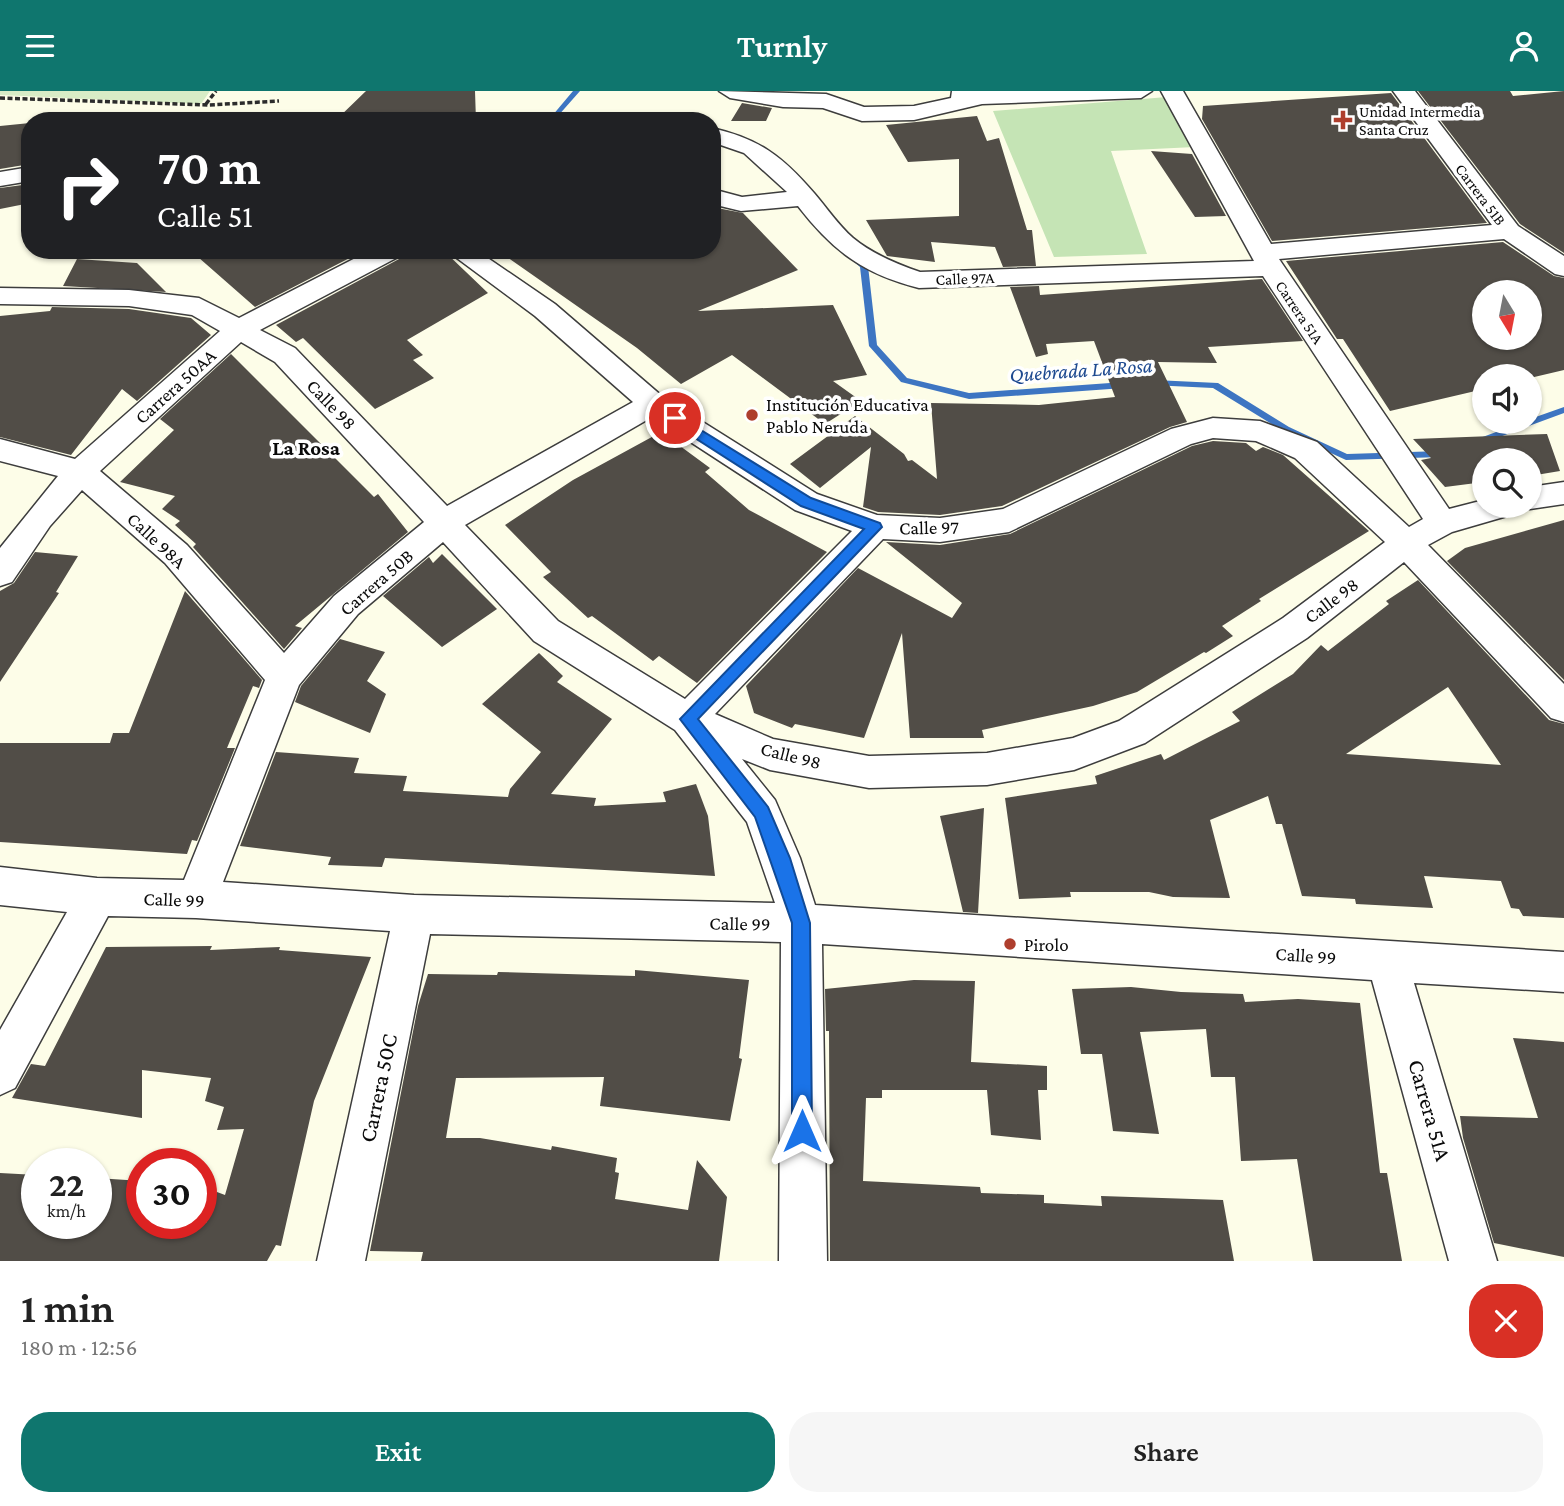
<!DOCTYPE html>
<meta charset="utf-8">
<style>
:root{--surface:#fff;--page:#f6f6f6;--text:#222;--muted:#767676;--accent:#0f766e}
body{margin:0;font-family:"Crimson Pro",serif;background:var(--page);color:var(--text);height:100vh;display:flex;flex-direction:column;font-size:26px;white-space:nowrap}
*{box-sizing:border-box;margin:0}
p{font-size:23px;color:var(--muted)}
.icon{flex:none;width:38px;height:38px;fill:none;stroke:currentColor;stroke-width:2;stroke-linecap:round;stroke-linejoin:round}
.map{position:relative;height:1170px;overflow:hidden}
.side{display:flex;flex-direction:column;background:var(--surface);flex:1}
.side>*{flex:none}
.guide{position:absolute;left:21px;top:21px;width:700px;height:147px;border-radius:28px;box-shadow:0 2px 5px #0004;background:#202124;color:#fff;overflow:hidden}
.needle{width:46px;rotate:170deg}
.controls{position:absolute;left:1472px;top:189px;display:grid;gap:14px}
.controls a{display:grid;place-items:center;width:70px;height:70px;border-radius:50%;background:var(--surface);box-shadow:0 2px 5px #0004;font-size:35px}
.speed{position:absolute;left:21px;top:1057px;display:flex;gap:14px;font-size:35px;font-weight:700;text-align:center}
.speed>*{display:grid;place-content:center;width:91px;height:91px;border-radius:50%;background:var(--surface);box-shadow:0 2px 5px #0004;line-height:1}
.speed small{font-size:18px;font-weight:400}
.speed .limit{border:10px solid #d22;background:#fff;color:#111}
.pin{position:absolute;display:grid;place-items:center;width:60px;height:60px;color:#fff;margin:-30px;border:4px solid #fff;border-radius:50%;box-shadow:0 2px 7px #0007}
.me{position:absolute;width:77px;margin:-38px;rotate:0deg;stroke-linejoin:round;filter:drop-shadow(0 0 5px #0008)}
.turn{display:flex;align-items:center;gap:24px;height:147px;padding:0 21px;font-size:32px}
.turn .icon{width:91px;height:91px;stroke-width:2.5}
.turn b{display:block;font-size:49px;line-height:60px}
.round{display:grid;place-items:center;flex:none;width:74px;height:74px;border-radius:28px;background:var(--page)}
.headline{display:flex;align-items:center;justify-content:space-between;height:119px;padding:0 21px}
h1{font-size:42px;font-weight:600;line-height:52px}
.primary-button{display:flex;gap:14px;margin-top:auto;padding:14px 21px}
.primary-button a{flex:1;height:80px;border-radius:28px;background:var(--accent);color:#fff;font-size:28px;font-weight:600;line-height:80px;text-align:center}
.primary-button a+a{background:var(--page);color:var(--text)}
header{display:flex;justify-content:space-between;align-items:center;height:91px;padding:0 21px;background:var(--accent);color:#fff;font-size:32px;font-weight:600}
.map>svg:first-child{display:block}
.green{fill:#c5e4b5}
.pitch{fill:#d8ecc6}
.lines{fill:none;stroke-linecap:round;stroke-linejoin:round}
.stream{fill:#3d75c2;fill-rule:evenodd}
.building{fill:#514d47;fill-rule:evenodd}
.minor-casing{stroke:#3d3d3d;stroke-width:3}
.path{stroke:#2c2c2c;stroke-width:3.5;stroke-dasharray:5 2.5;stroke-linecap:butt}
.minor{fill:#fff;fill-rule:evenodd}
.route{fill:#1a73e8;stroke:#114b97;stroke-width:2}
.poi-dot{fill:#ae3e2d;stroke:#fff;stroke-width:2.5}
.labels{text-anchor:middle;stroke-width:7;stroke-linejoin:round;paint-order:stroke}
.far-poi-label{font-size:16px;fill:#0a0a0a;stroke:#fff;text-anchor:start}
.far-street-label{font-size:16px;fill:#0a0a0a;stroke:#fff}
.street-label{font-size:19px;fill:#0a0a0a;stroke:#fff}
.poi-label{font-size:19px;fill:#0a0a0a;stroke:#fff;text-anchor:start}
.water-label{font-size:21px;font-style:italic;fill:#1e4a90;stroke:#fff}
.neighbourhood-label{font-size:21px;font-weight:bold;fill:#0a0a0a;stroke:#fff}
.near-street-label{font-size:23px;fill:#0a0a0a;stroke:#fff}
</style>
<header><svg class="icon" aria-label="menu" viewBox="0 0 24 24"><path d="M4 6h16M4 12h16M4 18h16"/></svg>Turnly<svg class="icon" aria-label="person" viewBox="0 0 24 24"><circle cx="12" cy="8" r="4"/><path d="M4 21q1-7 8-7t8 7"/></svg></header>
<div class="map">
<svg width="1564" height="1170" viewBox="0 0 1564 1170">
<rect width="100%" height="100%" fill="#fdfde8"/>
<!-- green -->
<path class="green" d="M1167,6L1195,56L1111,60L1147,163L1054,166L993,20Z"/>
<!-- pitch -->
<path class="pitch" d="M0,0H210L201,13L0,4Z"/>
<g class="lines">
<!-- stream -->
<path class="stream" d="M573,0H580L557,26L558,30H552V25Z
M851,164H857L868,175L877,254L907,287L969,302L1124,291L1128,294L1124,297L969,308L901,291L869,255L860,176L851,168Z
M1154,289L1218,292L1289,336L1347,363L1441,360L1446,363L1441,366L1346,369L1283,340L1213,297L1151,294L1150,292Z
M1564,316V322L1486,351H1480L1479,349L1480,347L1523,331H1530V328Z"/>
</g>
<!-- building -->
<path class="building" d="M366,0H475L476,30H335Z
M1418,0H1510L1513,5L1564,0V162L1520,133Z
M1391,2L1487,132L1272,150L1202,28L1203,15Z
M742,12L772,17L766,30H731Z
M977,25L987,50L999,47L1027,139H1032L1036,175L1003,176L995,156L931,151L935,171L887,165L866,129L959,125V68L908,71L886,34Z
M30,32V73L0,78V35Z
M1151,60L1192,63L1226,125L1195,126Z
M30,93V112L0,118V97Z
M712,116L743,122L798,179L698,220L833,214L867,284L833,290L861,310L825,333L732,264L681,293L637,257L497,159H712Z
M1503,151L1554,185L1564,187V279L1530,287L1484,285V298L1390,320L1343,248H1337L1286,170ZM1484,201H1530V247H1484Z
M190,159H365L255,216Z
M406,159H443L488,202L407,249L423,264L413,269L434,287L375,318L303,247L296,251L276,234L401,167Z
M77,168L137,172L166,201L63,195Z
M1262,188L1303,250L1208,256L1217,272L1158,271L1187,331L1170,336L1002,415L940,424L878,421L863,416L871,356L820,397L790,373L855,325L904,363L908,370L912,369L937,388L931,312L1039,314L1115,306L1094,250L1046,253L1048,263L1036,266L1010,196L1039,195L1040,204Z
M52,216L129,218L191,227L211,244L137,310L122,298L71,364L0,346V225L50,220Z
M231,263L374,406L378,403L408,441L295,535L302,537L284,558L193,456L196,453L175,434L180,430L162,418L175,405L120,391L174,339L160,328Z
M661,341L710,377L705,381L749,419L827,461L697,592L659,565L653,570L592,525L588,527L543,486L551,481L505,434L573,389Z
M1547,343L1560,380L1530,385V369H1484V391L1445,396L1421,369L1431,367L1413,348Z
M1213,350L1246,352L1256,360L1263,356L1283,364L1369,440L1259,508L1261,510L1222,535L1233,545L1206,562L1204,561L1137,601L1093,615L982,639L984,647H910L902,542L864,647L795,633L792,637L754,622L746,595L858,477L952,527L962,512L886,451L940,454L1010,443L1192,355Z
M1564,429V589L1447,470L1465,457Z
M35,461L78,465L56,501L59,502L0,591V500L14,492Z
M442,463L497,518L442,556L383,505L429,466L433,472Z
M1418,489L1549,629L1564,633V827L1523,825L1519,818L1511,817L1501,790L1424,785L1433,817L1356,813L1355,808L1302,805L1282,733H1276L1268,705L1210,729L1230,807L1173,806L1149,801H1070L1071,806L1019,808L1005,707L1097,693L1095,685L1161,663L1164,669L1240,630L1232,621L1293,583L1321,554L1328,560L1389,513L1386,510ZM1448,596L1501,674L1346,663Z
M185,500L262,589L259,597L253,595L227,657H235L197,750L192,749L187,763L0,751V652H110L113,642H129Z
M340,548L385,561L367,590L386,603L370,642L295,611L301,595Z
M539,562L563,585L557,591L612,628L551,703L596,707L594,715L666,711L663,701L696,693L708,725L715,785L385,767L382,776L328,774L331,766L240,755L276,661L359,667L354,682L407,685L403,700L508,706L510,698L541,661L482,613Z
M984,717L978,822L963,821L940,725Z
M212,855L210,859L280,856L279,859L371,866L314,1010L281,1155L276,1154L267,1170H0V1082L37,1084V1132H96V1087L142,1090V1132H206L217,1101L225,1104L244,1038L217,1039L224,1016L205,1010L211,987L142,979V1027L12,1007L31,973L45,975L106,856Z
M635,879L749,889L739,967L742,968L730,1030L600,1015L604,986L456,987L446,1047H480L551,1059L552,1055L617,1067L615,1081L619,1082L615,1108L688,1119L697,1069L727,1106L719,1170H421L423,1161L370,1160L418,915L428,883L497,884L498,881L635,885Z
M914,889L975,890L971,971L1047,975V999H1038L1041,1049L991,1044L987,999H882V1007H866L863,1090L980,1096L981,1102L1044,1104V1112L1102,1115L1101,1105L1223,1109L1234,1170H830L829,940H826L825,898Z
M1131,896L1181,901L1243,903L1245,911L1298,908L1360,912L1380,1082H1387L1402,1170H1313L1297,1068L1241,1070L1235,986H1211L1206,938L1140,941L1159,1043L1113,1040L1102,963H1081L1072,898Z
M1513,947L1564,951V1166L1494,1152L1463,1047L1460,1025L1538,1027Z"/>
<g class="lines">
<!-- minor casing -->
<g class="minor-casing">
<path id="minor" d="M719,0L826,3L864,16L914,15L951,7L952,0H1152L1141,7L982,13L914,29L862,30L823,17L783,16L730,7Z
M1161,0H1183L1271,153L1492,134L1393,0H1415L1518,135L1564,165V185L1555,183L1504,148L1279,168L1449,418L1484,409V415H1518L1514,423L1452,441L1428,454L1564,593V631L1551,627L1404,471L1307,547L1145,652L1074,679L987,694L869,697L770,679L742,668L775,709L800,767L815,814L1564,861V901L1414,892L1497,1170H1449L1372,889L822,853L827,1170H779L781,851L430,843L365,1170H317L390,840L196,827L108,825L15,997L0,1004V939L67,821L0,814V776L97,787L184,789L265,589L165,472L82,399L50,435L12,491L0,495V457L58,385L0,370V348L75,368L220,240L192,224L129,215L0,213V197L129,199L199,207L239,227L371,159H404L400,165L260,239L295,257L447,415L633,311L535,225L446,159H476L555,213L663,306L817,403L877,424L940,427L1003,418L1171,338L1213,327L1260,330L1317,351L1409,436L1423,428L1263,185L919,197C863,183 833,160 798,115L741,120L712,113V98L742,106L787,101L744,62L712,51V37C760,48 783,66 814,102C827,117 838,134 853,147C872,163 897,173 920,181L1254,170ZM241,251L275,271L424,431L334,505L284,562L187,454L100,380ZM652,326L795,419L852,440L685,608L558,530L465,434ZM1213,347L1256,350L1295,367L1385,451L1283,527L1119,630L1073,647L987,662L869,665L773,648L715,623L883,448L940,451L1009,441L1191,353ZM443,451L534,550L675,639L747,731L775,812L414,804L223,791L299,594L358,523Z
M30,76V90L0,95V81Z
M1564,391V413L1530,418L1519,415H1530V396Z"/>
</g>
<!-- path -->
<path class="path" d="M0,7L209,14L279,10
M206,13L216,0"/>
<!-- minor -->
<use href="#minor" class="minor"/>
</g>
<!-- route -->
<path class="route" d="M675,323L811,407L880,432L882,436L698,628L768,716L790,767L810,832L812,1040L809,1047L802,1050L795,1047L792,1040V832L755,726L680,628L864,438L801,415L670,331V324Z"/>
<!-- markers -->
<g class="poi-dot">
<path d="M1339.5 18.5h7v7h7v7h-7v7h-7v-7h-7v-7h7z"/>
<circle cx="752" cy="324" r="7"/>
<circle cx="1010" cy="853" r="7"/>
</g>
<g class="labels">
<!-- far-poi labels -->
<g class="far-poi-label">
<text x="1359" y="26">Unidad Intermedia<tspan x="1359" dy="18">Santa Cruz</tspan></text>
</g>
<!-- far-street labels -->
<g class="far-street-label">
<text transform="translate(1481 103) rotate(53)" y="6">Carrera 51B</text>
<text transform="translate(965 187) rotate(-2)" y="6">Calle 97A</text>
<text transform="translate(1300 221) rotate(56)" y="6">Carrera 51A</text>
</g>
<!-- street labels -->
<g class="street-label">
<text transform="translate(175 295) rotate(-42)" y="7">Carrera 50AA</text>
<text transform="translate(332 313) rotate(46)" y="7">Calle 98</text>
<text transform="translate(929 436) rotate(-1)" y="7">Calle 97</text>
<text transform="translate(157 449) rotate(43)" y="7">Calle 98A</text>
<text transform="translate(376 491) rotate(-41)" y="7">Carrera 50B</text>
<text transform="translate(1331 509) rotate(-37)" y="7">Calle 98</text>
<text transform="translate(791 664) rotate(14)" y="7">Calle 98</text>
<text transform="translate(174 808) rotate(2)" y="7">Calle 99</text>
<text transform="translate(740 832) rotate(1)" y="7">Calle 99</text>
<text transform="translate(1306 864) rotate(4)" y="7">Calle 99</text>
</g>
<!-- poi labels -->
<g class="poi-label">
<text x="766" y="320">Institución Educativa<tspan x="766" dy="22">Pablo Neruda</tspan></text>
<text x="1024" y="860">Pirolo</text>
</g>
<!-- water labels -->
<g class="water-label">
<text transform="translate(1081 279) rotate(-4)" y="7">Quebrada La Rosa</text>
</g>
<!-- neighbourhood labels -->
<g class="neighbourhood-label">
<text x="306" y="364">La Rosa</text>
</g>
<!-- near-street labels -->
<g class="near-street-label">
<text transform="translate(378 997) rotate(-78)" y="8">Carrera 50C</text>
<text transform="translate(1430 1019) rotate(74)" y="8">Carrera 51A</text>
</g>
</g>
</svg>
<div class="controls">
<a><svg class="needle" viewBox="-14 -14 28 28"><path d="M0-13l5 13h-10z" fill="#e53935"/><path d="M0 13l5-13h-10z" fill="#767676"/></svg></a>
<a><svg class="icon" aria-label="sound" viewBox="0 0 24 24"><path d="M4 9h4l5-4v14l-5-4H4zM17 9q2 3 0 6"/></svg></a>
<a><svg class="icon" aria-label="search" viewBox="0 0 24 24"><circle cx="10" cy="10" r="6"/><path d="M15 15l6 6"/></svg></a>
</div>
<div class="speed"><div>22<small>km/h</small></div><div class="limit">30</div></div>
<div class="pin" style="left:675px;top:327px;background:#d93025"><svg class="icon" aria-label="arrive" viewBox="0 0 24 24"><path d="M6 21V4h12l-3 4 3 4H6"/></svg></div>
<svg class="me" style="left:802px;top:1040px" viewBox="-20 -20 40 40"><path d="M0-17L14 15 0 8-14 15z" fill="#1a73e8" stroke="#fff" stroke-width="4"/></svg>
<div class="guide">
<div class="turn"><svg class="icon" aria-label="right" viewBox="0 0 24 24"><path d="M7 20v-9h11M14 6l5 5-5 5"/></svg><div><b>70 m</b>Calle 51</div></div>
</div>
</div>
<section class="side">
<div class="headline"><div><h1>1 min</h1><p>180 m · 12:56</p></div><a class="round" style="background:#d93025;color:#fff"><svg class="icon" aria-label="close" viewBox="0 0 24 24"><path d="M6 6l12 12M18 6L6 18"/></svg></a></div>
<div class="primary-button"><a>Exit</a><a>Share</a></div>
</section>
